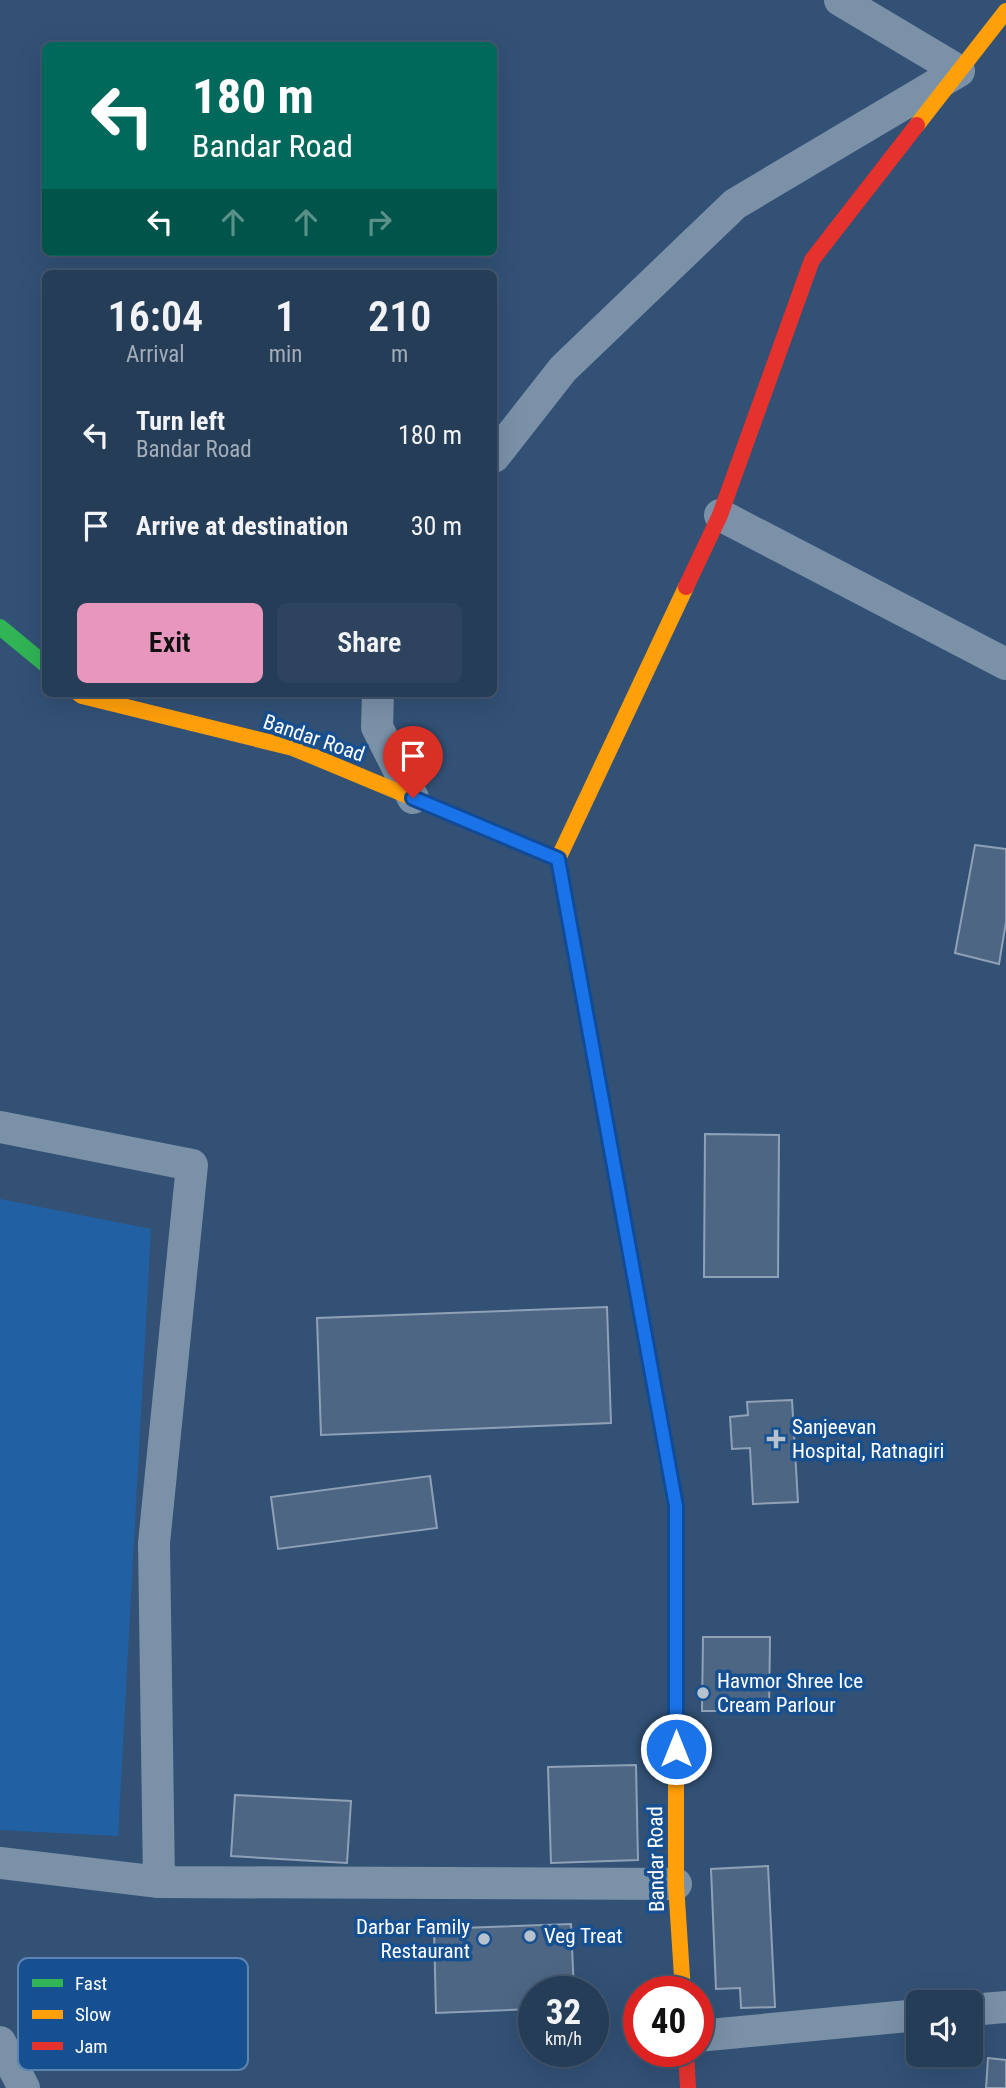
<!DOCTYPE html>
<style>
:root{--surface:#263d58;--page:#2e445e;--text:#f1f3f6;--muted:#a4aeba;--line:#42566e;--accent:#e797bd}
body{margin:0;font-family:"Roboto Condensed",sans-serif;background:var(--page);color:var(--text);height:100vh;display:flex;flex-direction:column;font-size:26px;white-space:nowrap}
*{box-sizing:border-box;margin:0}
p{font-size:23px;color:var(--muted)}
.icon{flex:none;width:38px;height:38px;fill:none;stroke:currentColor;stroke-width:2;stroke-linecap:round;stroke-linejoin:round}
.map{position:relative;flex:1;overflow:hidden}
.side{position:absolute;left:42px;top:270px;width:455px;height:427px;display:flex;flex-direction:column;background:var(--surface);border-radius:10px;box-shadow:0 7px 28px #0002,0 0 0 2px var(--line)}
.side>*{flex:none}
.top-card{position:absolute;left:42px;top:42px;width:455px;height:214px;border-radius:10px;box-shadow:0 7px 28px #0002,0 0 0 2px var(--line);background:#00695c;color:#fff;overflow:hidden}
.tools{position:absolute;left:906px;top:1990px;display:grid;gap:14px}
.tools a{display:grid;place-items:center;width:77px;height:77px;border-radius:10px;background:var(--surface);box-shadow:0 7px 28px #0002,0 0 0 2px var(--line);font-size:35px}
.speed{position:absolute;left:518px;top:1976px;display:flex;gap:14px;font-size:35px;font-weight:700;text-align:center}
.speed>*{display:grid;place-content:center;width:91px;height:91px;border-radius:50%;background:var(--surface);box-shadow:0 7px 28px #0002,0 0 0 2px var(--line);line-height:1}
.speed small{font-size:18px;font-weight:400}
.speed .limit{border:10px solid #d22;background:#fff;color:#111}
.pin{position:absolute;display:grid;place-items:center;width:60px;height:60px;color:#fff;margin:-72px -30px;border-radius:50% 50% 50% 0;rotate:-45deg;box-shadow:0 0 7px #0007}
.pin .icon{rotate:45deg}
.me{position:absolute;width:77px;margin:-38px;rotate:0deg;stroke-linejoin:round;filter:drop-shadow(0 0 5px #0008)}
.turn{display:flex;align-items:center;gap:24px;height:147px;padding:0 35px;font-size:32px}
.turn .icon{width:91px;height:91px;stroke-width:2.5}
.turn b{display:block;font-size:49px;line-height:60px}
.lanes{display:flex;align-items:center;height:66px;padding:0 35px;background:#0003;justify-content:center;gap:35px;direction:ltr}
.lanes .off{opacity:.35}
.eta{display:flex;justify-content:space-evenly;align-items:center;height:119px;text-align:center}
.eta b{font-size:42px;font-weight:600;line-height:49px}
.button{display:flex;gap:14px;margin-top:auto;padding:14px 35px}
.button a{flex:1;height:80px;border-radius:10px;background:var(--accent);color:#111;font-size:28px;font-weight:600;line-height:80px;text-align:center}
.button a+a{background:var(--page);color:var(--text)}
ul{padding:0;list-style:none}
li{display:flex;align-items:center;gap:21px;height:91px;padding:0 35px}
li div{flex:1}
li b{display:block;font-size:26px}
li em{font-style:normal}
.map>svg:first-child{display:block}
.green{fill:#2260a4}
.building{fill:#4d6684;stroke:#8fa1b6;stroke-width:2}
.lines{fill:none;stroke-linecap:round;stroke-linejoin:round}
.street{stroke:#7a91a8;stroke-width:32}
.fast{stroke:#30b455;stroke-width:16}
.slow{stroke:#ff9f0a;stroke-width:16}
.jam{stroke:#e5322d;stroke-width:16}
.route-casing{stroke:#114b97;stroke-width:18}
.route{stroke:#1a73e8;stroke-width:12}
.poi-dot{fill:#b7c2cf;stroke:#165091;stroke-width:2.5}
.labels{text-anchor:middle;stroke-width:7;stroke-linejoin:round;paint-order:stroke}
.street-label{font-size:21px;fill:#fff;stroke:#165091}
.poi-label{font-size:21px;fill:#fff;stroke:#165091;text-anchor:start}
.key{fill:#165091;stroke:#5c84b2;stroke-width:2}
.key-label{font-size:19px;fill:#fff}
</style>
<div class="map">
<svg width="1006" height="2088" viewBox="0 0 1006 2088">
<rect width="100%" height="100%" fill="#325175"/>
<!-- green -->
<path class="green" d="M0,1199L151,1229L118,1836L0,1830Z"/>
<!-- building -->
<path class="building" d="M975,845L1006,849V922L999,964L955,953Z
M705,1134L779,1135L778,1277H704Z
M607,1307L611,1423L321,1435L317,1318Z
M792,1400L798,1502L753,1504L750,1448L732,1449L730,1417L748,1415L747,1402Z
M430,1476L437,1528L278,1549L271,1497Z
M703,1637H770L769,1711H702Z
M636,1765L638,1860L551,1863L548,1767Z
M235,1795L351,1801L347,1863L231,1856Z
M768,1866L775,2007L741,2008L740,1988L716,1989L711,1869Z
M571,1924L574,1992H534V2009L436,2013L434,1929Z
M988,2058L1006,2060V2088H986Z"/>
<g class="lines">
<!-- street -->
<path class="street" d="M494,457L563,369L735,204L959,71L840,0
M720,515L1006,664
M378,693L377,727L413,798
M0,1127L192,1165L154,1543L159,1882
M0,1863L159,1882L676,1884
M971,2010L1006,2007
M698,2036L919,2015
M0,2042L24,2088"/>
<!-- fast -->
<path class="fast" d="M0,627L46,665
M633,1272L675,1505L676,1697"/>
<!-- slow -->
<path class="slow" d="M917,125L1006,11
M78,693L82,696L293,748L521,843
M558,859L686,587
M676,1697V1884L683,1992"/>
<!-- jam -->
<path class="jam" d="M686,587L720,515L812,260L917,125
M521,843L558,859L633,1272
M686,2051L688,2088"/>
</g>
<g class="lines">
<!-- route casing -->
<g class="route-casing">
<path id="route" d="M413,798L558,859L676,1506V1749"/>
</g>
<!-- route -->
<use href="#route" class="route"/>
</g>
<!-- markers -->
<g class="poi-dot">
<path d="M772.5 1428.5h7v7h7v7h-7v7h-7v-7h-7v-7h7z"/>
<circle cx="703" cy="1693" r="7"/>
<circle cx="530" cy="1936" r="7"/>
<circle cx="484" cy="1939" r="7"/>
</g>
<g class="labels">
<!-- street labels -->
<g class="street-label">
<text transform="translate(314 738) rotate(19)" y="7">Bandar Road</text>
<text transform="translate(656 1859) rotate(-91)" y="7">Bandar Road</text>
</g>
<!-- poi labels -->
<g class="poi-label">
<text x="792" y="1434">Sanjeevan<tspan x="792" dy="24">Hospital, Ratnagiri</tspan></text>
<text x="717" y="1688">Havmor Shree Ice<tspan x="717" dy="24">Cream Parlour</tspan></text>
<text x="470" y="1934" text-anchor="end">Darbar Family<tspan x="470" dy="24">Restaurant</tspan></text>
<text x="544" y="1943">Veg Treat</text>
</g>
</g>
<!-- legend -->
<rect x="18" y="1958" width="230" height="112" rx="10" class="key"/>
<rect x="32" y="1979" width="31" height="8" fill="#30b455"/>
<rect x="32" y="2010" width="31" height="9" fill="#ff9f0a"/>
<rect x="32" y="2042" width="31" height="8" fill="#e5322d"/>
<g class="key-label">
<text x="75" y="1990">Fast</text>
<text x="75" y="2021">Slow</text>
<text x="75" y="2053">Jam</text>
</g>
</svg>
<div class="tools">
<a><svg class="icon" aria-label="sound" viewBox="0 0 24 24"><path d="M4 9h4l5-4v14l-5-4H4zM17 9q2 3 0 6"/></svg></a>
</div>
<div class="speed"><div>32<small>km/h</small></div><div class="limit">40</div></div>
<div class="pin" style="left:413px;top:798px;background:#d93025"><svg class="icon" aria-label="arrive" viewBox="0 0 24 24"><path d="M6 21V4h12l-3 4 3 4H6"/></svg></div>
<svg class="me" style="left:676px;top:1749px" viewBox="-20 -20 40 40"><circle r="17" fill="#1a73e8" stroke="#fff" stroke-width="3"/><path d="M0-11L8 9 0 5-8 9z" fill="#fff"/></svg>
<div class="top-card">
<div class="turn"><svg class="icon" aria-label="left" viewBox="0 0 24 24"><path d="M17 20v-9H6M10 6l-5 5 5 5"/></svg><div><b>180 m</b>Bandar Road</div></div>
<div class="lanes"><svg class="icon" aria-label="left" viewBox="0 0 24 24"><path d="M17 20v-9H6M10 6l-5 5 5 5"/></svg><svg class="icon off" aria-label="ahead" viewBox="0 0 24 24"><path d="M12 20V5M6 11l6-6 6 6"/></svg><svg class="icon off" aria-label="ahead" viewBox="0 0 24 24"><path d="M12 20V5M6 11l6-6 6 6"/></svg><svg class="icon off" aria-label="right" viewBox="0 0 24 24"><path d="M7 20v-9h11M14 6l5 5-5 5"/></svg></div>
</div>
<section class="side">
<div class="eta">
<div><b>16:04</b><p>Arrival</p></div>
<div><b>1</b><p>min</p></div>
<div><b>210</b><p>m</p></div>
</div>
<ul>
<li><svg class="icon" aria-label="left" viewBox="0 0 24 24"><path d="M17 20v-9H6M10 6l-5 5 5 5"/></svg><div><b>Turn left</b><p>Bandar Road</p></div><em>180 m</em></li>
<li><svg class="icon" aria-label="arrive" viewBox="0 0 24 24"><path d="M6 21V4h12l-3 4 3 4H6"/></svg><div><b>Arrive at destination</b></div><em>30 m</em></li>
</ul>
<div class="button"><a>Exit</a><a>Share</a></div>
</section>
</div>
